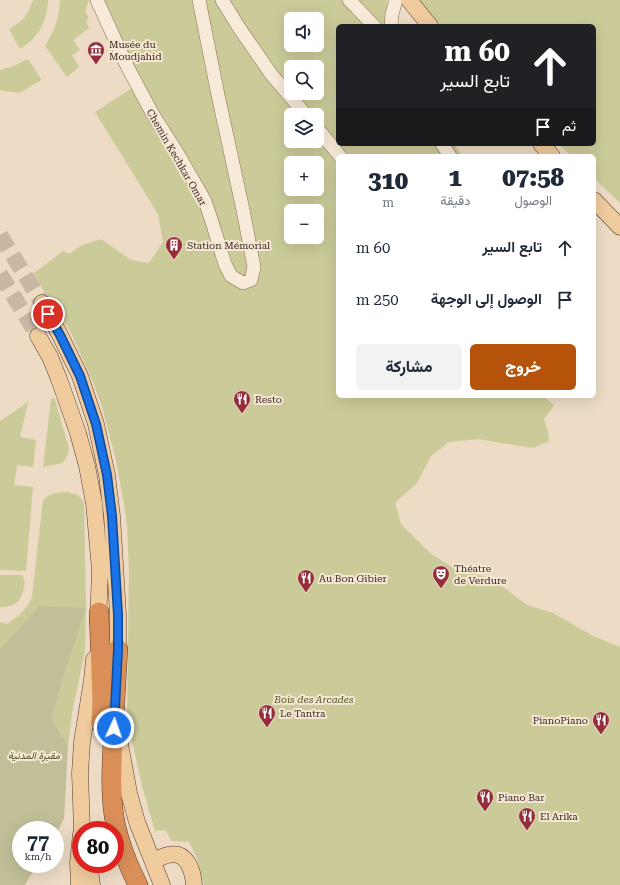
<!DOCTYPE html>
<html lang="ar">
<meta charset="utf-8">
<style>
:root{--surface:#fff;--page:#f2f2f3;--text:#1f2937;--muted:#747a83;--accent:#b45309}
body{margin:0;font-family:"Roboto Serif",Vazirmatn,serif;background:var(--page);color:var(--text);direction:rtl;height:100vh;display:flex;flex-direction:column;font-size:15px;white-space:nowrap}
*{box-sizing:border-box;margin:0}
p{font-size:13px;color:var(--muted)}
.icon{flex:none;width:22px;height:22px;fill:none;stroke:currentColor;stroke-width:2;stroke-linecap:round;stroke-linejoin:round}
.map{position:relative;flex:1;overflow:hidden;direction:ltr}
.sheet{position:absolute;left:336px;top:154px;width:260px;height:244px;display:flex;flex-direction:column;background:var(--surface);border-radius:6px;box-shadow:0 4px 16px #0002;direction:rtl}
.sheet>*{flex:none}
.guide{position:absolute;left:336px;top:24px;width:260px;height:122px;border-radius:6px;box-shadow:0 4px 16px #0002;direction:rtl;background:#202124;color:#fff;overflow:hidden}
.fabs{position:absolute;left:284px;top:12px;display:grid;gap:8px}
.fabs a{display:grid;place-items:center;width:40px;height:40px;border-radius:6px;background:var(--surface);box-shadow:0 4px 16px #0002;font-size:20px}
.speed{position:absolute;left:12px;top:821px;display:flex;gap:8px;font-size:20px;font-weight:700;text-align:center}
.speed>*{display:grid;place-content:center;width:52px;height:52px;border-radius:50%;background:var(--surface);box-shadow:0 4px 16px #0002;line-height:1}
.speed small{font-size:10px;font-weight:400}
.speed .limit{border:6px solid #d22;background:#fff;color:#111}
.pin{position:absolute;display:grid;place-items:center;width:34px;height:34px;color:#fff;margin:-17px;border:2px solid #fff;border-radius:50%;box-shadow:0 1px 4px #0007}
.me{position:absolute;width:44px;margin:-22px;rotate:3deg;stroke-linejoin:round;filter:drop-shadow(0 0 3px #0008)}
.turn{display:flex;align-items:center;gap:14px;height:84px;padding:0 20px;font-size:18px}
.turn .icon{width:52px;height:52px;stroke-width:2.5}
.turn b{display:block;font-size:28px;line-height:34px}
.then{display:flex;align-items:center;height:38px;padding:0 20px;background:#0003;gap:8px;font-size:15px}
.eta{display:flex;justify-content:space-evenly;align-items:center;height:68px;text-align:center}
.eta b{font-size:24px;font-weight:800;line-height:28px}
.primary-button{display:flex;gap:8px;margin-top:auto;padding:8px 20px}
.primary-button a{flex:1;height:46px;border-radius:6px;background:var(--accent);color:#fff;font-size:16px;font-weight:800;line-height:46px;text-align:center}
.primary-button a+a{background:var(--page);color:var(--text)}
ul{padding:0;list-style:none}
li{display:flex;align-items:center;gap:12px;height:52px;padding:0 20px}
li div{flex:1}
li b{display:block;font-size:15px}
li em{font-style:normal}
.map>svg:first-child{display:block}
.green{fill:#cbca99;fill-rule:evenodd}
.cemetery{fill:#c0bf98}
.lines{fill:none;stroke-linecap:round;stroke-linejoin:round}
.major-tunnel{stroke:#c9b7a4;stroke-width:16;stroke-dasharray:16 8;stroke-linecap:butt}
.minor-casing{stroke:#876d5b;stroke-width:14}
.major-casing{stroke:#553c2f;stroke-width:17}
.highway-casing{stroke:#553c2f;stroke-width:20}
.minor{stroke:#f8ead8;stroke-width:13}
.major{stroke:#efcb9e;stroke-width:16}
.highway{stroke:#da8f58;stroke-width:19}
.route-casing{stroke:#114b97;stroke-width:10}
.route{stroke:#1a73e8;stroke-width:7}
.labels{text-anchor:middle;stroke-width:4;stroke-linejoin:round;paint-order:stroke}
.poi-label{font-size:10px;fill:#38281f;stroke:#f5e7d4;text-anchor:start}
.street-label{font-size:10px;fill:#38281f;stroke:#f5e7d4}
.park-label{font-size:10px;font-style:italic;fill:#4e5426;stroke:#f5e7d4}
</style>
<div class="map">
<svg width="620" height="885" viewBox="0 0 620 885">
<rect width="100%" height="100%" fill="#eddbc5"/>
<!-- green -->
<path class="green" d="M33,0H48C47,21 39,38 20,49L9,29C22,23 29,13 33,0Z
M60,0H89L85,11L89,18L86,21L89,28L73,40L80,50L72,55L79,67L67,77L45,46C55,29 59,20 60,0Z
M104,0H387L391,26H338V144H454L463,156H338V396H543L554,405L544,419L548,431L549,441L533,448L478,439L449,442L431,456L417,483L395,503L401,524L430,553L455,569L491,578L527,605L553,613L593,636L620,647V885H204L196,856L189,842L171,841L166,830L155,831L142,786L127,718L129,569L127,525L124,504L115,456L102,407L92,380L70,331L33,274L63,251L69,254L82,245L101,239L131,260L149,263L163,242L158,214L95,112L140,83L110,11ZM291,19H317V45H291ZM291,67H317V93H291ZM291,115H317V141H291ZM291,163H317V189H291ZM291,211H317V237H291Z
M419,0H620V203L594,178V156H571L559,144H594V26H438L419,8Z
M28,59L41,79L40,81L19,93L0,90V70L16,65Z
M52,398L55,399V400L69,448V451L65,460L62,463L43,467L51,399Z
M28,402L20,437L36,440L33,467L17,465L14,485L33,487L26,571L0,570V421Z
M67,492L78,495L84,502L86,608L85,651L72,713L68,746L52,719L65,671L0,649V622L7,624C18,617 28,608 32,597L43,500C51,492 57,493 67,492Z
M0,575H22C25,580 25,582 24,587C22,601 14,608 0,607Z"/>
<!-- cemetery -->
<path class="cemetery" d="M40,606L86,608L65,671L52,719L68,746L64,819L55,835V830H21V864H37L25,885H0V649Z"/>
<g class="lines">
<!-- major-tunnel -->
<path class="major-tunnel" d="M0,235L42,303
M0,274L38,336"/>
<!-- minor casing -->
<g class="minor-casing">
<path id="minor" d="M97,0L127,66L152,113L178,154L205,201L212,222L225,264L231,276L243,283L251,280L254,267L243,210L218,95L199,0
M222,0L238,26L271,74L306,115
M349,0L357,8L374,26
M391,26L392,14L396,0
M317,128L340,156
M442,144L450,156"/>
</g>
<!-- major casing -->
<g class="major-casing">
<path id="major" d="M409,0L430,26
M541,144L552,156
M594,200L620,227
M42,303L60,335L80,376L96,424L107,475L112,516L115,564L118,615V660
M38,336L50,357L59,379L78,433L87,466L94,503L100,570L98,624
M118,733L129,793L137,822L162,885
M82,830L80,773L82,742L92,680L94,659
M153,861C158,859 163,856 168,855C187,850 193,871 194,885
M89,864L92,885
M79,885L78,862L81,834"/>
</g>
<!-- highway casing -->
<g class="highway-casing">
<path id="highway" d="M99,612L102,701L101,724
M118,649C116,678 115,708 113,737C112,763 110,790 114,816C118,841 127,863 138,885"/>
</g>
<!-- minor -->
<use href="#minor" class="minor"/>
<!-- major -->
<use href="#major" class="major"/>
<!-- highway -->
<use href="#highway" class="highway"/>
</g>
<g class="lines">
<!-- route casing -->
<g class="route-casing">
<path id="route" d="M48,314L60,335L80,376L96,424L107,475L112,516L118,615V649L114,728"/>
</g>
<!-- route -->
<use href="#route" class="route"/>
</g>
<!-- icons -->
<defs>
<g id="museum-pin" transform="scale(0.9)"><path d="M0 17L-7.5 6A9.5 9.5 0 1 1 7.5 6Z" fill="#952d3b" stroke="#f5e7d4"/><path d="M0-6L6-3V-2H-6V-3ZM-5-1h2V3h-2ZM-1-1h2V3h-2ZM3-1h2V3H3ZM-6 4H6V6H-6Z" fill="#fff"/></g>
<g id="building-pin" transform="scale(0.9)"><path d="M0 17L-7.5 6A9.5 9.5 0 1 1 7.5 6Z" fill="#952d3b" stroke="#f5e7d4"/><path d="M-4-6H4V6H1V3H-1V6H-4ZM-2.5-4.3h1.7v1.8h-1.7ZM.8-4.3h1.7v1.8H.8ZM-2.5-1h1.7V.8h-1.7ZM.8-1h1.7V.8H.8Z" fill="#fff"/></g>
<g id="restaurant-pin" transform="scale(0.9)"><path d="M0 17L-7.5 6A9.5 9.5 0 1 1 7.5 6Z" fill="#952d3b" stroke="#f5e7d4"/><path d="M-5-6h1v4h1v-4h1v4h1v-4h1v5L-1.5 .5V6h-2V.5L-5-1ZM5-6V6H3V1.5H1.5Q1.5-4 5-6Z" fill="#fff"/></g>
<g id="theatre-pin" transform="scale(0.9)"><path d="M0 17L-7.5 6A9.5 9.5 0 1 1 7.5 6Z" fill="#952d3b" stroke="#f5e7d4"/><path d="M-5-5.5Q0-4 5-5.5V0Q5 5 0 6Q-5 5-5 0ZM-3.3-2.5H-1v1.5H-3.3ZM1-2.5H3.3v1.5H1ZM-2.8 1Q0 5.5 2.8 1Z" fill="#fff"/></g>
</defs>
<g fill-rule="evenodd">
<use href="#museum-pin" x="96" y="50"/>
<use href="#building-pin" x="174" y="245"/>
<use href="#restaurant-pin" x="242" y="399"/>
<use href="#theatre-pin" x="441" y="574"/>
<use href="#restaurant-pin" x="306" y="578"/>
<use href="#restaurant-pin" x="267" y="713"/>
<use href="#restaurant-pin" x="601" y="720"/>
<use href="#restaurant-pin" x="485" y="797"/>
<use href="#restaurant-pin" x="527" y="816"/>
</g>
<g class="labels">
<!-- poi labels -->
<g class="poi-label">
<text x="109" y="48">Musée du<tspan x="109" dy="12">Moudjahid</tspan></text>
<text x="187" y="249">Station Mémorial</text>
<text x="255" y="403">Resto</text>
<text x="454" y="572">Théatre<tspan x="454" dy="12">de Verdure</tspan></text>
<text x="319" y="582">Au Bon Gibier</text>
<text x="280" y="717">Le Tantra</text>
<text x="588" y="724" text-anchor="end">PianoPiano</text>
<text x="498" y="801">Piano Bar</text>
<text x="540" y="820">El Arika</text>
</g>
<!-- street labels -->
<g class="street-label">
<text transform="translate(177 157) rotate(60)" y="4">Chemin Kechkar Omar</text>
</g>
<!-- park labels -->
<g class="park-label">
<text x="314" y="703">Bois des Arcades</text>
<text x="34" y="759">مقبرة المدنية</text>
</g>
</g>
</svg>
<div class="fabs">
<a><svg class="icon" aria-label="sound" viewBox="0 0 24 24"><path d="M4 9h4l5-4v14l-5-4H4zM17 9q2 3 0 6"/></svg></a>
<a><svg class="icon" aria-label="search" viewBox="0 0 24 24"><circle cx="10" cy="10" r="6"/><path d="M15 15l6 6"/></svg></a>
<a><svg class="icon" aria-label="layers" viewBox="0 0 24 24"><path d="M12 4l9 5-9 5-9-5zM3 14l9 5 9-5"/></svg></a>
<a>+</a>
<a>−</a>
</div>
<div class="speed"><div>77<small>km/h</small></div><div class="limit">80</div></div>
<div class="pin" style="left:48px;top:314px;background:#d93025"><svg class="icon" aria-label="arrive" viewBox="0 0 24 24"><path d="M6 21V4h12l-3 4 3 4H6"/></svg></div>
<svg class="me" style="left:114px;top:728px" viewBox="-20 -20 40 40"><circle r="17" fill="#1a73e8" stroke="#fff" stroke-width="3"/><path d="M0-11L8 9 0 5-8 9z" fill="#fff"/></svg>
<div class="guide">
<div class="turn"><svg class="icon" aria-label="ahead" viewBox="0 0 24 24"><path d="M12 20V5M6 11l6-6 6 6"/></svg><div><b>60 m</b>تابع السير</div></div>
<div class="then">ثم<svg class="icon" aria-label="arrive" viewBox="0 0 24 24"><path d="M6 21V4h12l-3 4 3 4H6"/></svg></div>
</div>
<section class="sheet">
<div class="eta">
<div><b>07:58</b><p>الوصول</p></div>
<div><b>1</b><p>دقيقة</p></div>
<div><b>310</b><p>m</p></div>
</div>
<ul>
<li><svg class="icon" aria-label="ahead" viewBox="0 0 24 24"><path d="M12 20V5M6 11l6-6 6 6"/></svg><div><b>تابع السير</b></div><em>60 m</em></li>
<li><svg class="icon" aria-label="arrive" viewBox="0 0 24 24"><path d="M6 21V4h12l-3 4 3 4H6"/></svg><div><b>الوصول إلى الوجهة</b></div><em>250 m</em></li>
</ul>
<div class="primary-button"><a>خروج</a><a>مشاركة</a></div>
</section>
</div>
